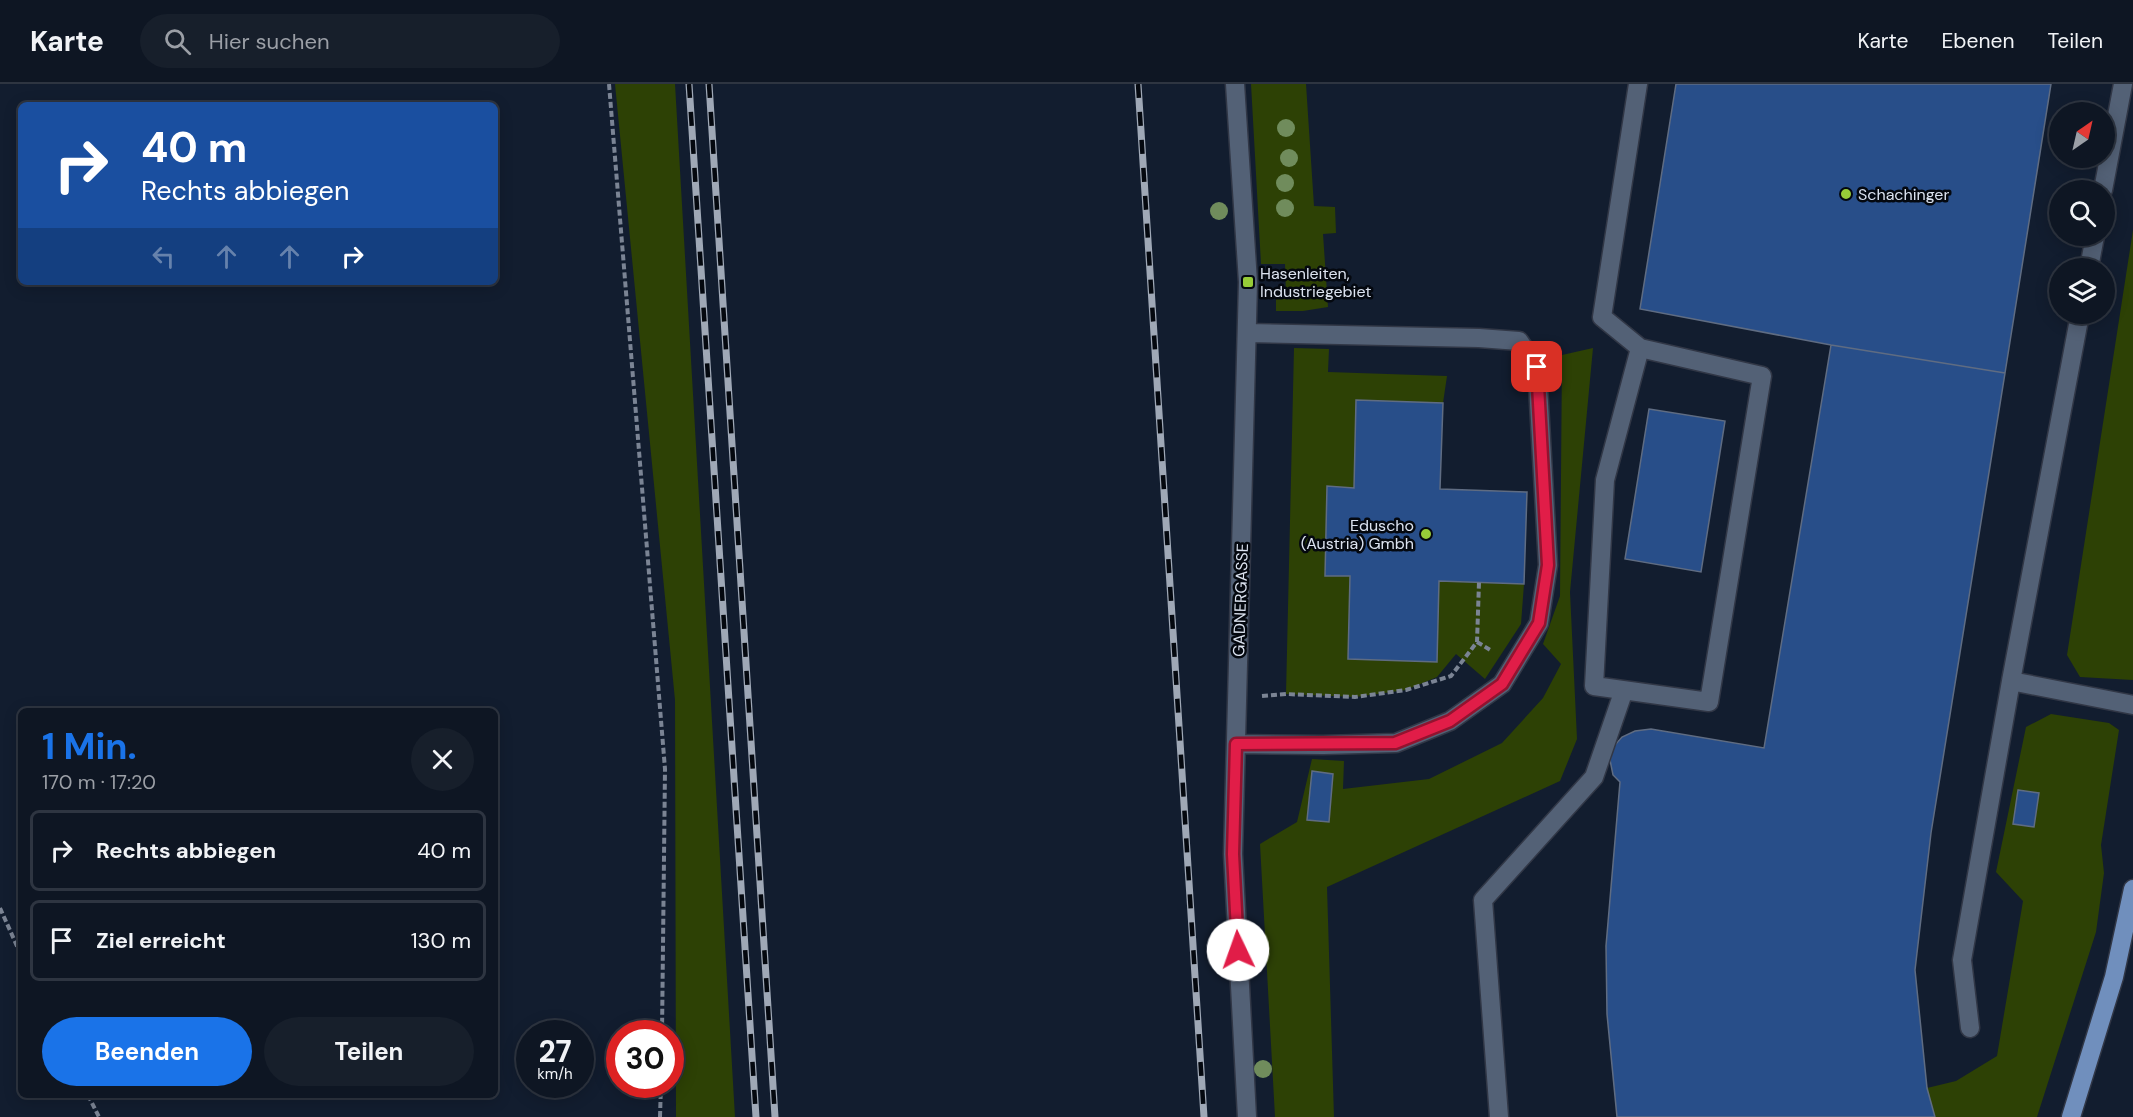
<!DOCTYPE html>
<html lang="de">
<meta charset="utf-8">
<style>
:root{--surface:#0e1623;--page:#171f2b;--text:#f1f3f6;--muted:#9b9fa6;--line:#2e3541;--accent:#1a73e8}
body{margin:0;font-family:"DM Sans",sans-serif;background:var(--page);color:var(--text);height:100vh;display:flex;flex-direction:column;font-size:22px;white-space:nowrap}
*{box-sizing:border-box;margin:0}
p{font-size:20px;color:var(--muted)}
.icon{flex:none;width:33px;height:33px;fill:none;stroke:currentColor;stroke-width:2;stroke-linecap:round;stroke-linejoin:round}
.map{position:relative;flex:1;overflow:hidden}
.panel{position:absolute;left:18px;top:624px;width:480px;height:390px;display:flex;flex-direction:column;background:var(--surface);border-radius:9px;box-shadow:0 3px 15px #0003,0 0 0 2px var(--line)}
.panel>*{flex:none}
.guide{position:absolute;left:18px;top:18px;width:480px;height:183px;border-radius:9px;box-shadow:0 3px 15px #0003,0 0 0 2px var(--line);background:#1a4fa0;color:#fff;overflow:hidden}
.needle{width:39px;rotate:34deg}
.fabs{position:absolute;left:2049px;top:18px;display:grid;gap:12px}
.fabs a{display:grid;place-items:center;width:66px;height:66px;border-radius:50%;background:var(--surface);box-shadow:0 3px 15px #0003,0 0 0 2px var(--line);font-size:30px}
.speed{position:absolute;left:516px;top:936px;display:flex;gap:12px;font-size:30px;font-weight:700;text-align:center}
.speed>*{display:grid;place-content:center;width:78px;height:78px;border-radius:50%;background:var(--surface);box-shadow:0 3px 15px #0003,0 0 0 2px var(--line);line-height:1}
.speed small{font-size:15px;font-weight:400}
.speed .limit{border:9px solid #d22;background:#fff;color:#111}
.pin{position:absolute;display:grid;place-items:center;width:51px;height:51px;color:#fff;margin:-26px;border-radius:12px;box-shadow:0 3px 9px #0006}
.me{position:absolute;width:66px;margin:-33px;rotate:357deg;stroke-linejoin:round;filter:drop-shadow(0 0 4px #0008)}
.turn{display:flex;align-items:center;gap:21px;height:126px;padding:0 24px;font-size:27px}
.turn .icon{width:78px;height:78px;stroke-width:2.5}
.turn b{display:block;font-size:42px;line-height:51px}
.lanes{display:flex;align-items:center;height:57px;padding:0 24px;background:#0003;justify-content:center;gap:30px;direction:ltr}
.lanes .off{opacity:.35}
.round{display:grid;place-items:center;flex:none;width:63px;height:63px;border-radius:32px;background:var(--page)}
.head{display:flex;align-items:center;justify-content:space-between;height:102px;padding:0 24px}
h1{font-size:36px;font-weight:700;line-height:45px;color:var(--accent)}
.button{display:flex;gap:12px;margin-top:auto;padding:12px 24px}
.button a{flex:1;height:69px;border-radius:36px;background:var(--accent);color:#fff;font-size:24px;font-weight:700;line-height:69px;text-align:center}
.button a+a{background:var(--page);color:var(--text)}
ul{padding:0;list-style:none}
li{display:flex;align-items:center;gap:18px;height:81px;margin:0 12px 9px;padding:0 12px;border:3px solid var(--line);border-radius:9px}
li div{flex:1}
li b{display:block;font-size:22px}
li em{font-style:normal}
header{display:flex;align-items:center;gap:36px;box-sizing:border-box;height:84px;padding:0 30px;background:var(--surface);border-bottom:2px solid var(--line)}
header strong{font-size:28px}
nav{display:flex;gap:33px;margin-inline-start:auto;font-size:21px}
.search{width:420px;height:54px;background:var(--page);display:flex;align-items:center;gap:15px;box-sizing:border-box;padding:0 21px;border-radius:33px;color:var(--muted);font-size:22px}
.map>svg:first-child{display:block}
.green{fill:#2d4105}
.building{fill:#284e89;stroke:#5f6c82;stroke-width:1.5}
.lines{fill:none;stroke-linecap:round;stroke-linejoin:round}
.minor-casing{stroke:#313746;stroke-width:21}
.major-casing{stroke:#313746;stroke-width:21}
.path{stroke:#7b8494;stroke-width:4;stroke-dasharray:6 3;stroke-linecap:butt}
.minor{stroke:#536176;stroke-width:18}
.major{stroke:#708fbd;stroke-width:18}
.rail-casing{stroke:#9fa8b6;stroke-width:7}
.rail{stroke:#04080f;stroke-width:4.5;stroke-dasharray:14;stroke-linecap:butt}
.tree{fill:#708c5c}
.route-casing{stroke:#92132f;stroke-width:15}
.route{stroke:#e11d48;stroke-width:10}
.poi-dot{fill:#97cc38;stroke:#04080f;stroke-width:2}
.labels{text-anchor:middle;stroke-width:5;stroke-linejoin:round;paint-order:stroke}
.poi-label{font-size:16px;fill:#dce3f0;stroke:#04080f;text-anchor:start}
.street-label{font-size:16px;fill:#dce3f0;stroke:#04080f}
</style>
<header>
<strong>Karte</strong>
<div class="search"><svg class="icon" aria-label="search" viewBox="0 0 24 24"><circle cx="10" cy="10" r="6"/><path d="M15 15l6 6"/></svg>Hier suchen</div>
<nav><a>Karte</a><a>Ebenen</a><a>Teilen</a></nav>
</header>
<div class="map">
<svg width="2133" height="1033" viewBox="0 0 2133 1033">
<rect width="100%" height="100%" fill="#121d2f"/>
<!-- green -->
<path class="green" d="M615,0H675L735,1033H676L675,616Z
M1251,0H1306L1314,122L1335,123L1336,149L1323,150L1328,223L1303,227H1276V212H1286L1285,180H1261Z
M2133,146V596L2080,593L2067,571Z
M1294,264L1329,265L1328,288L1447,292L1443,319L1356,317L1354,404L1327,403L1325,491L1350,492L1348,575L1437,578L1439,497L1524,500L1521,540L1485,595L1456,570L1437,593L1406,606L1355,613L1286,610Z
M1593,264L1570,508L1577,655L1560,697L1327,803L1334,1033H1275L1260,760L1297,738L1312,675L1344,677L1343,705L1429,695L1502,659L1543,614L1561,580L1543,560L1560,512L1562,271Z
M2051,630L2109,639L2119,646L2101,761L2104,789L2096,848L2037,1033H1935L1927,1004L1956,997L1997,972L2023,817L1996,788L2026,643Z"/>
<!-- building -->
<path class="building" d="M1676,0H2051L2005,289L1831,261L1640,225Z
M1831,261L2005,289L1931,749L1915,886L1927,1004L1935,1033H1617L1607,930L1606,862L1620,698L1613,691L1610,676L1614,662L1622,653L1635,647L1651,645L1764,664Z
M1356,316L1443,319L1440,405L1527,408L1524,500L1439,497L1437,578L1348,575L1350,492H1325L1327,402L1354,404Z
M1649,325L1725,337L1701,488L1625,475Z
M1312,687L1333,690L1329,738L1307,736Z
M2018,706L2039,709L2034,743L2013,740Z"/>
<g class="lines">
<!-- minor casing -->
<g class="minor-casing">
<path id="minor" d="M1235,0L1248,198L1233,770L1247,1033
M1638,0L1602,233L1640,264L1762,292L1709,618L1594,602L1605,396L1640,264
M2103,106L2123,0
M2089,184L2095,152
M2080,230L2011,597L2133,621
M1236,660L1323,661L1396,659L1450,637L1502,600L1539,539L1548,481L1537,283L1519,257L1479,254L1248,249
M1970,944L1962,876L2011,597
M1499,1033L1483,816L1594,693L1624,606"/>
</g>
<!-- major casing -->
<g class="major-casing">
<path id="major" d="M2071,1033L2114,893L2133,805"/>
</g>
<!-- path -->
<path class="path" d="M609,0L665,685L662,950
M1477,558L1492,567
M1262,612L1286,610L1355,613L1406,606L1451,592L1477,558L1479,498
M0,824L21,871
M88,1011L99,1033
M660,1033L661,1000"/>
<!-- minor -->
<use href="#minor" class="minor"/>
<!-- major -->
<use href="#major" class="major"/>
<!-- rail casing -->
<g class="rail-casing">
<path id="rail" d="M689,0L756,1033
M709,0L775,1033
M1138,0L1204,1033"/>
</g>
<!-- rail -->
<use href="#rail" class="rail"/>
</g>
<!-- trees -->
<g class="tree">
<circle cx="1286" cy="44" r="9"/>
<circle cx="1289" cy="74" r="9"/>
<circle cx="1285" cy="99" r="9"/>
<circle cx="1285" cy="124" r="9"/>
<circle cx="1219" cy="127" r="9"/>
<circle cx="1263" cy="985" r="9"/>
</g>
<g class="lines">
<!-- route casing -->
<g class="route-casing">
<path id="route" d="M1238,866L1233,770L1236,660L1395,659L1450,637L1502,600L1539,539L1548,481L1537,283"/>
</g>
<!-- route -->
<use href="#route" class="route"/>
</g>
<!-- markers -->
<g class="poi-dot">
<circle cx="1846" cy="110" r="6"/>
<rect x="1242" y="192" width="12" height="12" rx="3"/>
<circle cx="1426" cy="450" r="6"/>
</g>
<g class="labels">
<!-- poi labels -->
<g class="poi-label">
<text x="1858" y="116">Schachinger</text>
<text x="1260" y="195">Hasenleiten,<tspan x="1260" dy="18">Industriegebiet</tspan></text>
<text x="1414" y="447" text-anchor="end">Eduscho<tspan x="1414" dy="18">(Austria) Gmbh</tspan></text>
</g>
<!-- street labels -->
<g class="street-label">
<text transform="translate(1240 516) rotate(-88)" y="6">GADNERGASSE</text>
</g>
</g>
</svg>
<div class="fabs">
<a><svg class="needle" viewBox="-14 -14 28 28"><path d="M0-13l5 13h-10z" fill="#e53935"/><path d="M0 13l5-13h-10z" fill="#9b9fa6"/></svg></a>
<a><svg class="icon" aria-label="search" viewBox="0 0 24 24"><circle cx="10" cy="10" r="6"/><path d="M15 15l6 6"/></svg></a>
<a><svg class="icon" aria-label="layers" viewBox="0 0 24 24"><path d="M12 4l9 5-9 5-9-5zM3 14l9 5 9-5"/></svg></a>
</div>
<div class="speed"><div>27<small>km/h</small></div><div class="limit">30</div></div>
<div class="pin" style="left:1537px;top:283px;background:#d93025"><svg class="icon" aria-label="arrive" viewBox="0 0 24 24"><path d="M6 21V4h12l-3 4 3 4H6"/></svg></div>
<svg class="me" style="left:1238px;top:866px" viewBox="-20 -20 40 40"><circle r="19" fill="#fff"/><path d="M0-13L10 11 0 6-10 11z" fill="#e11d48"/></svg>
<div class="guide">
<div class="turn"><svg class="icon" aria-label="right" viewBox="0 0 24 24"><path d="M7 20v-9h11M14 6l5 5-5 5"/></svg><div><b>40 m</b>Rechts abbiegen</div></div>
<div class="lanes"><svg class="icon off" aria-label="left" viewBox="0 0 24 24"><path d="M17 20v-9H6M10 6l-5 5 5 5"/></svg><svg class="icon off" aria-label="ahead" viewBox="0 0 24 24"><path d="M12 20V5M6 11l6-6 6 6"/></svg><svg class="icon off" aria-label="ahead" viewBox="0 0 24 24"><path d="M12 20V5M6 11l6-6 6 6"/></svg><svg class="icon" aria-label="right" viewBox="0 0 24 24"><path d="M7 20v-9h11M14 6l5 5-5 5"/></svg></div>
</div>
<section class="panel">
<div class="head"><div><h1>1 Min.</h1><p>170 m · 17:20</p></div><a class="round"><svg class="icon" aria-label="close" viewBox="0 0 24 24"><path d="M6 6l12 12M18 6L6 18"/></svg></a></div>
<ul>
<li><svg class="icon" aria-label="right" viewBox="0 0 24 24"><path d="M7 20v-9h11M14 6l5 5-5 5"/></svg><div><b>Rechts abbiegen</b></div><em>40 m</em></li>
<li><svg class="icon" aria-label="arrive" viewBox="0 0 24 24"><path d="M6 21V4h12l-3 4 3 4H6"/></svg><div><b>Ziel erreicht</b></div><em>130 m</em></li>
</ul>
<div class="button"><a>Beenden</a><a>Teilen</a></div>
</section>
</div>
